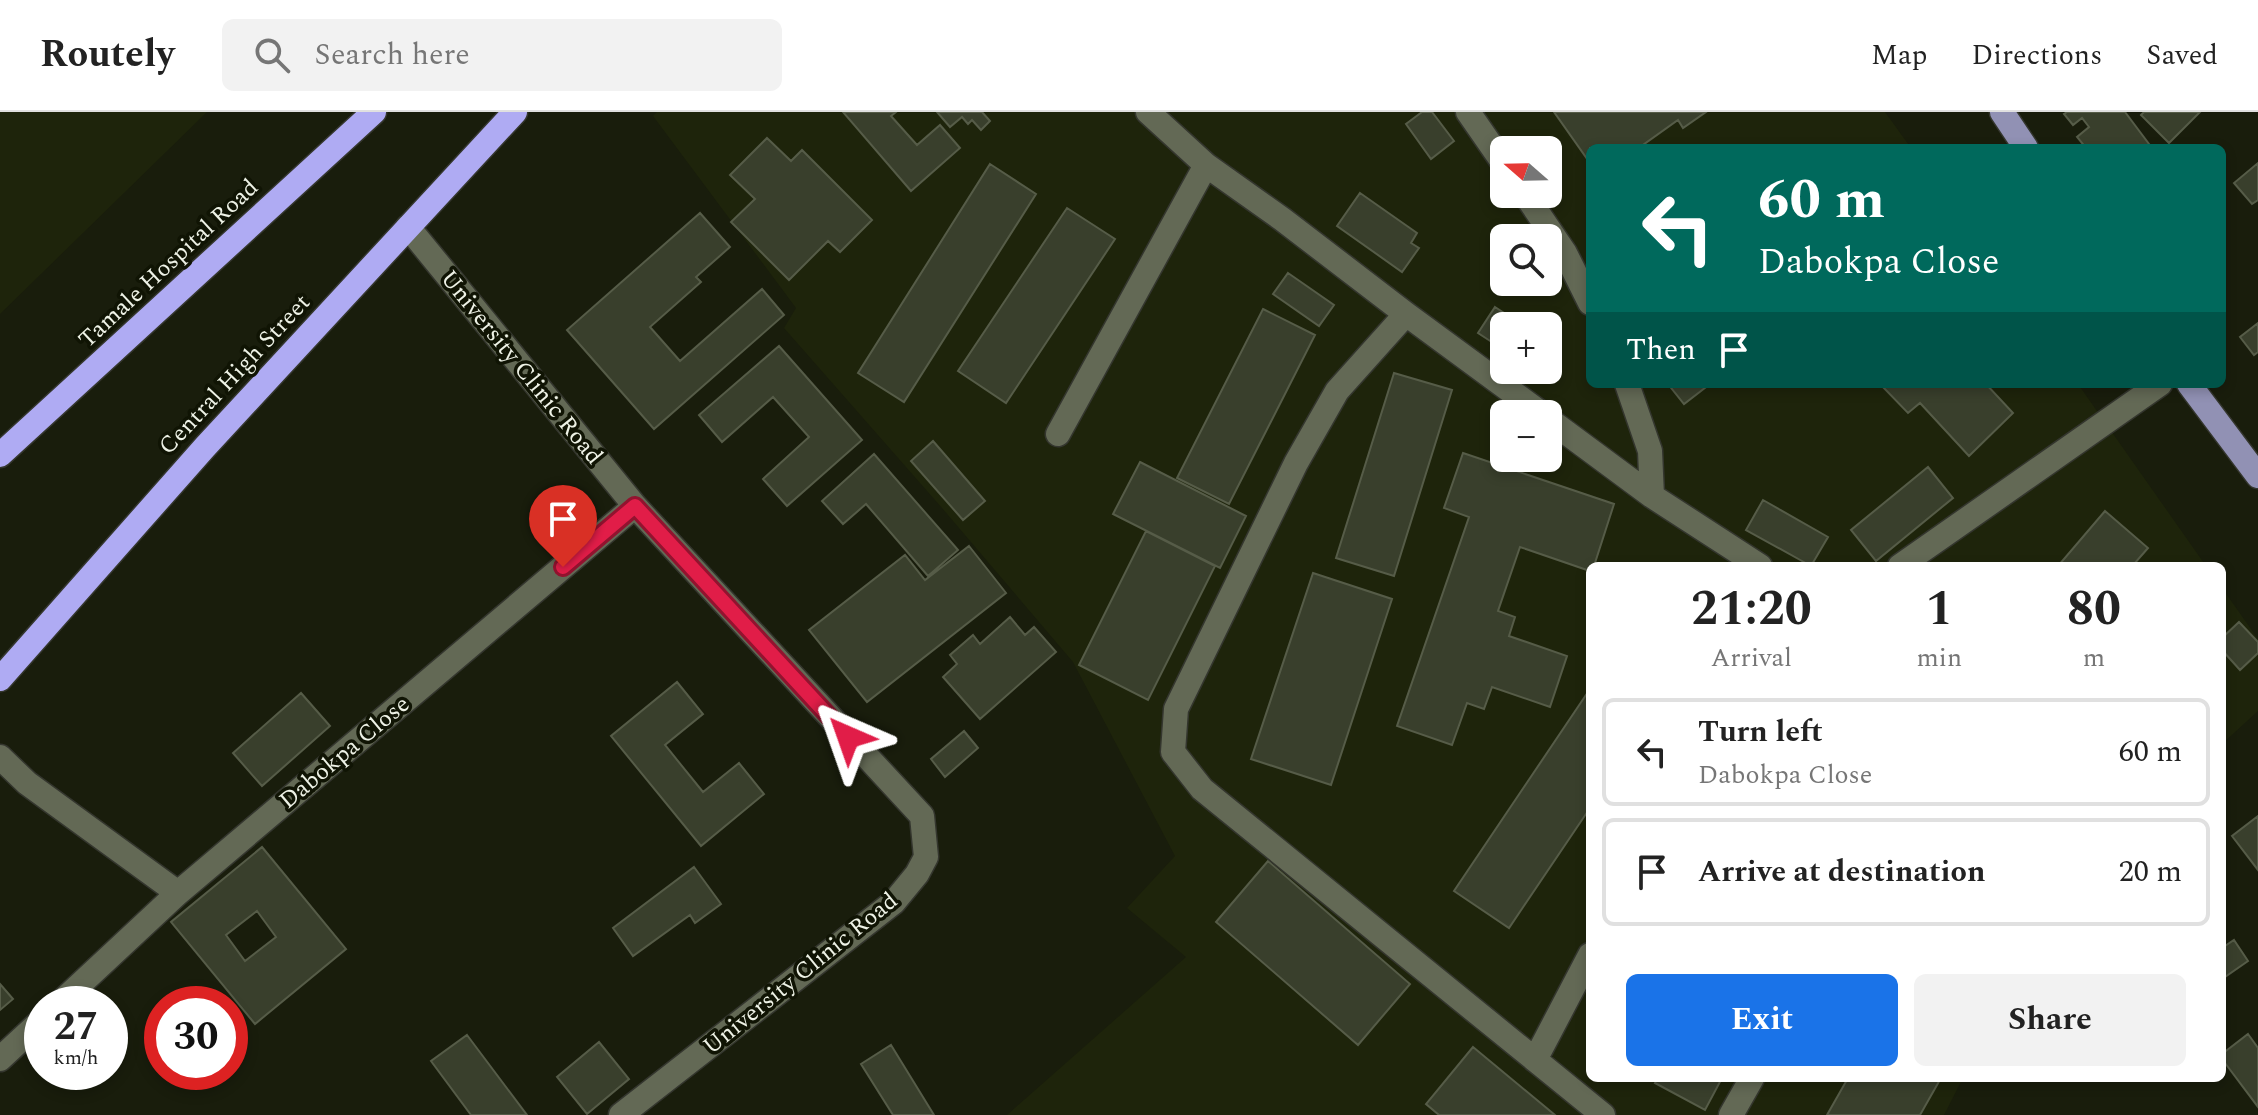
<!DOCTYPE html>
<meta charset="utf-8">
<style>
:root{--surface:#fff;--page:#f2f2f2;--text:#222;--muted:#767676;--line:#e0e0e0;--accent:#1a73e8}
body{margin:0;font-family:Spectral,serif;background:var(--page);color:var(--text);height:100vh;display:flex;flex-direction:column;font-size:30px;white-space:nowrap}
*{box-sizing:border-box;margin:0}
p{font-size:26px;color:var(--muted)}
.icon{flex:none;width:44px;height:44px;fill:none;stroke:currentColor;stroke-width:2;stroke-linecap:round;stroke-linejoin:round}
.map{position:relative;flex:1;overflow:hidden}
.details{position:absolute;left:1586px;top:450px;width:640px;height:520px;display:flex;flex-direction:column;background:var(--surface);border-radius:12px;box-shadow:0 4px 12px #0003}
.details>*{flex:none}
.top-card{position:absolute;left:1586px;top:32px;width:640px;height:244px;border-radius:12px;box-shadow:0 4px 12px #0003;background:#00695c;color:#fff;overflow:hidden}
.needle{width:52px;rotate:290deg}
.controls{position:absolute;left:1490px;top:24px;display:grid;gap:16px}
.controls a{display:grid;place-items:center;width:72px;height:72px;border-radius:12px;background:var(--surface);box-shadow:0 4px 12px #0003;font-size:40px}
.speed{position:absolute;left:24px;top:874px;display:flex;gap:16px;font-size:40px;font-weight:700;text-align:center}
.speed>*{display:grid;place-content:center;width:104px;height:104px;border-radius:50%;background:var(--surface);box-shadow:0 4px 12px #0003;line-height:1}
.speed small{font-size:20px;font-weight:400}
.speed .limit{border:12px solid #d22;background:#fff;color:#111}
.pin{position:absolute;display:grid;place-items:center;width:68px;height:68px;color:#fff;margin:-82px -34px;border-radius:50% 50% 50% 0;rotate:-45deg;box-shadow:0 0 8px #0007}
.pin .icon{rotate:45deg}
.me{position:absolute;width:88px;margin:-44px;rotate:317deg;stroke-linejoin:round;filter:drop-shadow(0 0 6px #0008)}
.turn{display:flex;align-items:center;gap:28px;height:168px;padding:0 40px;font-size:36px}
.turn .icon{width:104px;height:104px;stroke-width:2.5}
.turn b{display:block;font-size:56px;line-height:68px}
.then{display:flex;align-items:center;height:76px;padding:0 40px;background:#0003;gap:16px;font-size:30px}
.eta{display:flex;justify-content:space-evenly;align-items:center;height:136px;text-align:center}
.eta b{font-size:48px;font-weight:700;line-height:56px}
.button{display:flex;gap:16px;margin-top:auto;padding:16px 40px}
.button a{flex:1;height:92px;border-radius:12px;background:var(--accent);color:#fff;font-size:32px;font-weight:700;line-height:92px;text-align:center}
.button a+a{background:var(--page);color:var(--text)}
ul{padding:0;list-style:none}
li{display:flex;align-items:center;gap:24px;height:108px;margin:0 16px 12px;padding:0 24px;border:4px solid var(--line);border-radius:12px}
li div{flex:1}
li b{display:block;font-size:30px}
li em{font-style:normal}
header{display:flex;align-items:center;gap:48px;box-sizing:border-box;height:112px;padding:0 40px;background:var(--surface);border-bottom:2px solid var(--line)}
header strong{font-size:38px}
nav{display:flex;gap:44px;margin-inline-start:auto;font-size:28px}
.search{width:560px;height:72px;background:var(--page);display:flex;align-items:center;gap:20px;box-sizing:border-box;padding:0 28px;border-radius:12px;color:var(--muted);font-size:30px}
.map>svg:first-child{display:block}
.built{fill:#1e240b;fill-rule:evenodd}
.building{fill:#393f2c;stroke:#565c48;stroke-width:2;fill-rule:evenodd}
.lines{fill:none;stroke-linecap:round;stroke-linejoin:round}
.minor-casing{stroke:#34362e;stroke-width:27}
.major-casing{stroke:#34362e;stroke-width:27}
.highway-casing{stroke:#34362e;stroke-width:27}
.minor{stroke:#636955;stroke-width:24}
.major{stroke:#9191b4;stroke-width:24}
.highway{stroke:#afabf3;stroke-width:24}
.route-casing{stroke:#92132f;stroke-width:20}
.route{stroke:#e11d48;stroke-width:14}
.labels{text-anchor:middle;stroke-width:7;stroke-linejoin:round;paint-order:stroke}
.street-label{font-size:24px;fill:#eef2e6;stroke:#101404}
</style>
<header>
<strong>Routely</strong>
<div class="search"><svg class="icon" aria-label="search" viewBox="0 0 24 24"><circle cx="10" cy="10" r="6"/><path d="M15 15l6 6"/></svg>Search here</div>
<nav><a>Map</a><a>Directions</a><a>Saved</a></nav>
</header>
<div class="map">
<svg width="2258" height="1003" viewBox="0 0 2258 1003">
<rect width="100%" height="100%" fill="#191d0c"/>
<!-- built -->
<path class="built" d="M0,0H207L0,202Z
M657,0H1885L1911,36H1590V272H2078L2206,454H1590V966H1963L1944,1003H1007L1186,845L1127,796L1175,744L1073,550L942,396L784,216L796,196L653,4ZM1504,38H1548V82H1504ZM1504,126H1548V170H1504ZM1504,214H1548V258H1504ZM1504,302H1548V346H1504Z
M2222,476L2258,527V599L2222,632Z"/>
<!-- building -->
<path class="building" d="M843,0H896L891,4L917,33L940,13L960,36L911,79Z
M937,0H982L990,9L981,18L972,8L968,12L962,5L950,15Z
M1422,0H1432L1454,29L1431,47L1406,12Z
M1554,0H1706L1683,16L1678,8L1643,33L1646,36H1590V51Z
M2067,0H2125L2152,36H2105L2104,34L2086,36L2077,25L2089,15L2082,6L2073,13L2064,2Z
M2144,0H2200L2169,31L2141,3Z
M767,26L791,49L802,38L872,108L840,140L828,129L789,168L731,110L755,87L730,63Z
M2258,51V88L2252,92L2234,71Z
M990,52L1036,82L904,290L858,261Z
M1360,81L1417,121L1411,131L1419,136L1402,160L1337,114Z
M1067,96L1115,127L1006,291L958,259Z
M700,101L730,135L696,165L701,170L650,215L680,249L762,177L784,203L654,317L567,218Z
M1288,161L1334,193L1319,214L1273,182Z
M1495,195L1524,214H1504V238L1478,221Z
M1263,197L1315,223L1229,392L1177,366Z
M2258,211V240L2254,243L2240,225Z
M779,234L862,328L787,394L763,367L809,325L773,285L722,330L699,303Z
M1394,261L1452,278L1394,464L1336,446Z
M1668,272H1710L1684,292Z
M1880,272H1986L2013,301L1969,344L1920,291L1908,301Z
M933,329L985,389L963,408L911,349Z
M1463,341L1614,392L1594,454H1590V459L1520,435L1498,499L1515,505L1509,524L1567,544L1550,595L1492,575L1484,597L1467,591L1452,633L1397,614L1469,405L1444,396Z
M874,342L958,438L928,464L866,392L843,412L822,389Z
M1140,350L1246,404L1220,456L1113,402Z
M1928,355L1953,386L1876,449L1851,418Z
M1763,388L1828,425L1811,454L1746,418Z
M2105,399L2148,436L2134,452L2137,454H2058Z
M1146,419L1215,454L1148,588L1079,553Z
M969,434L1006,481L867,590L809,518L905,443L925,468Z
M1313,461L1392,487L1331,673L1251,647Z
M1010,505L1025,523L1034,515L1056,540L980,607L943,565L957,552L950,543L973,523L980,532Z
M2239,510L2258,530V541L2240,558L2222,538V526Z
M677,570L703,602L665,633L703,680L739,651L764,682L701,734L611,624Z
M1590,577V696L1509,816L1454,779Z
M301,581L330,614L262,674L233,641Z
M964,619L978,636L945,665L931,647Z
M2258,704V758L2232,724Z
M262,735L346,837L255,912L171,810ZM257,799L276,825L245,849L226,823Z
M1268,749L1410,872L1358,933L1216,810Z
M694,755L721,792L695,811L690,803L633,844L613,816Z
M2234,828L2248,849L2222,867V836Z
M0,872L13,887L0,898Z
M2248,922L2258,936V995L2222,947V942Z
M467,923L527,1003H471L431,949Z
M599,930L629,967L587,1002L557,965Z
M891,933L934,1003H893L861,952Z
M1473,935L1555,1003H1439L1426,992Z
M1658,966H1722L1705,998L1655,971Z
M1848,966H1941L1920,1003H1827Z"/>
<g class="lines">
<!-- minor casing -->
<g class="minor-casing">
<path id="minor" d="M1148,0L1206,53L1282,107L1406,202L1542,302
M1468,0L1504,52
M1525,82L1565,141L1590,191
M408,115L635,394L922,704L926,745L917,762L894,790L621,1003
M1406,202L1337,279L1296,351L1176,597L1173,640L1202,677L1603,1003
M1627,272L1650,339L1652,384
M1548,307L1652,384L1760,454
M1058,322L1206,53
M1900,454L2160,272
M0,645L27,671L178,781
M59,892L178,781L635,394
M0,947L42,908
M1535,948L1590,843
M1731,1003L1752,966"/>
</g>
<!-- major casing -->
<g class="major-casing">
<path id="major" d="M2002,0L2026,36
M2189,272L2258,364"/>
</g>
<!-- highway casing -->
<g class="highway-casing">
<path id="highway" d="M0,343L374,0
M0,567L205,335L515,0"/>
</g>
<!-- minor -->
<use href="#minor" class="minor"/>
<!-- major -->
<use href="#major" class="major"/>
<!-- highway -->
<use href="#highway" class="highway"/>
</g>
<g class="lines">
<!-- route casing -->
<g class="route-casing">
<path id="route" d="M563,455L635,394L848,625"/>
</g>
<!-- route -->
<use href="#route" class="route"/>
</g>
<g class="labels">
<!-- street labels -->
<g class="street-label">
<text transform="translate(168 151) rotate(-43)" y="8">Tamale Hospital Road</text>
<text transform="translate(522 255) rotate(51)" y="8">University Clinic Road</text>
<text transform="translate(234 262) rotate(-47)" y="8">Central High Street</text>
<text transform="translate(344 640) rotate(-40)" y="8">Dabokpa Close</text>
<text transform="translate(800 861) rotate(-39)" y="8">University Clinic Road</text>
</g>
</g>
</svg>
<div class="controls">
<a><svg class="needle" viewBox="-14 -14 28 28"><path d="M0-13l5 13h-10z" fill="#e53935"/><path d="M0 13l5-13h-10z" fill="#767676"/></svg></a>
<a><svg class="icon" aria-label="search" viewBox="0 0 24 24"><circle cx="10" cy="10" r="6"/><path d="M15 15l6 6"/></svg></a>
<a>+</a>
<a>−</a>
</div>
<div class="speed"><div>27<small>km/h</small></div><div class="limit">30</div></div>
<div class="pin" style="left:563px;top:455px;background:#d93025"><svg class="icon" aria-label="arrive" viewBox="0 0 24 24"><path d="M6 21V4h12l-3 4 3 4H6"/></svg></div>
<svg class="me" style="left:848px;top:625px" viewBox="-20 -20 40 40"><path d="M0-17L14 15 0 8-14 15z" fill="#e11d48" stroke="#fff" stroke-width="4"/></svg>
<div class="top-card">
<div class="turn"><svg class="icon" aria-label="left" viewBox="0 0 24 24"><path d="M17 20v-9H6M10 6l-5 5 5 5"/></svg><div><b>60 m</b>Dabokpa Close</div></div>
<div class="then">Then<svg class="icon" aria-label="arrive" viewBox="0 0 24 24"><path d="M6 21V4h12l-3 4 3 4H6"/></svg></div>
</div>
<section class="details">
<div class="eta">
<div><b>21:20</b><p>Arrival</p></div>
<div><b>1</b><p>min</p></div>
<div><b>80</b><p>m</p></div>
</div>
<ul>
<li><svg class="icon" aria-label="left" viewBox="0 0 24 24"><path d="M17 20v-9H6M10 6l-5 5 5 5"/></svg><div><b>Turn left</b><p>Dabokpa Close</p></div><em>60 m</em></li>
<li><svg class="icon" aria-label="arrive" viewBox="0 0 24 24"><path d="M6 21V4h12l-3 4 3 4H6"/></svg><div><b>Arrive at destination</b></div><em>20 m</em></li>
</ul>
<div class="button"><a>Exit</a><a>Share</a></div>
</section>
</div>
